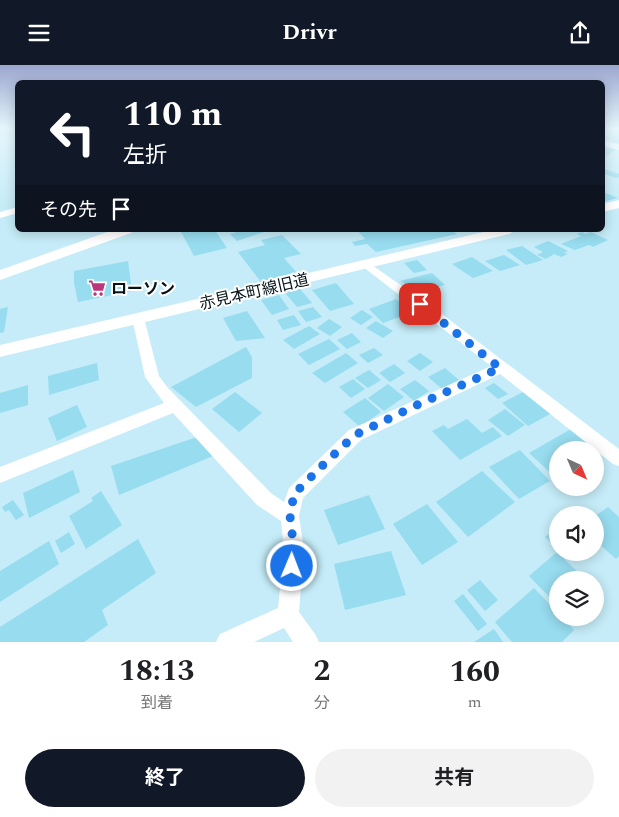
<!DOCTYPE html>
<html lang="ja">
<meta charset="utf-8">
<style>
:root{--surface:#fff;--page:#f2f2f2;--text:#202124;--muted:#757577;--accent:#111827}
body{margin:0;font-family:Spectral,"Noto Sans JP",serif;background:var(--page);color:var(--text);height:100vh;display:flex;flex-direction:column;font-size:19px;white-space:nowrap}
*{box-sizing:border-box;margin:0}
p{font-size:16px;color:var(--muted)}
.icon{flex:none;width:28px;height:28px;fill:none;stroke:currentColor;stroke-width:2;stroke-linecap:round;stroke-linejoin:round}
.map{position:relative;height:577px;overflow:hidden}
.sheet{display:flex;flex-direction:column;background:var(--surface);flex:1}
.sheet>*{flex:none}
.top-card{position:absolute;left:15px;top:15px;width:590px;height:152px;border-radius:8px;box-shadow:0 2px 12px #0003;background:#111827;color:#fff;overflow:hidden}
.needle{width:32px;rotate:136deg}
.buttons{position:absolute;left:549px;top:376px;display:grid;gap:10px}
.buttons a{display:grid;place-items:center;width:55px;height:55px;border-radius:50%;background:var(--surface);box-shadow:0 2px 12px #0003;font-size:25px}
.pin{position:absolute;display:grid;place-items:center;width:42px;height:42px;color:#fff;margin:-21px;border-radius:10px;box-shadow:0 2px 8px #0006}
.me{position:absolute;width:55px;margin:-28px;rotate:1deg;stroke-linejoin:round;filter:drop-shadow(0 0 4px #0008)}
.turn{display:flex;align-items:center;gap:18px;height:105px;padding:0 25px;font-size:22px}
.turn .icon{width:65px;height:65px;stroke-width:2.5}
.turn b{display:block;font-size:35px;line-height:42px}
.then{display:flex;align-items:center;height:48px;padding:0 25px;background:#0003;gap:10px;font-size:19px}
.eta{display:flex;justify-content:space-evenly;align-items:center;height:85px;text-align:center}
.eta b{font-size:30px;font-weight:700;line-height:35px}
.action{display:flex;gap:10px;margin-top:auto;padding:10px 25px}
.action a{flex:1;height:58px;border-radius:30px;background:var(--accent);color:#fff;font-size:20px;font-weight:700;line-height:58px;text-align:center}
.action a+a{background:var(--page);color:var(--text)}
header{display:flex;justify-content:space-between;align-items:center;height:65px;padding:0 25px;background:var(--accent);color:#fff;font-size:22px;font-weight:700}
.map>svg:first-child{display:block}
.building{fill:#97dcef}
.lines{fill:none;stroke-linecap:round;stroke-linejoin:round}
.street{fill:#fff;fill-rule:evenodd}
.secondary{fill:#fff;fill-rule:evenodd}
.route{stroke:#1a73e8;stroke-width:9;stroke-dasharray:0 16.2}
.labels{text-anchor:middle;stroke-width:4;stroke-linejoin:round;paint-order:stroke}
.poi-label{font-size:16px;font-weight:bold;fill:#061418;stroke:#fff;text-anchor:start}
.street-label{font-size:16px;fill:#061418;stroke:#fff}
</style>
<header><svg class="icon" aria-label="menu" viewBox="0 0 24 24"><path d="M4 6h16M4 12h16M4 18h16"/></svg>Drivr<svg class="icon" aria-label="share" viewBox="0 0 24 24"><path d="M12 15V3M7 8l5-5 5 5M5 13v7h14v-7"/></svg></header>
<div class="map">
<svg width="619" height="577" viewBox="0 0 619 577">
<rect width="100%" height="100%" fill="#c5ecf8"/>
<!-- building -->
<path class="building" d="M619,63V80L609,78L613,75L602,73Z
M602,80L617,84L606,91L602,90Z
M602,103L619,109V112L616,113L602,108Z
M606,128L618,133L602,137V129Z
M180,165H215L227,183L194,191Z
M244,165H270L237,176L230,169Z
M364,165H451L457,169L376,187L367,179L355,181L352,177L365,174L358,166Z
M582,167L585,169L591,167L608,175L593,182L589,180L575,185L561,179L581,171L577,169Z
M282,170L301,189L284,193L296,207L261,217L238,187L265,180L261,175Z
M548,176L568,186L564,188L568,189L561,192L554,189L546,194L537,190L543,187L534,182Z
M522,181L543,195L526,200L506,185Z
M504,190L520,200L500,206L485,196Z
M472,192L493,206L473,213L452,199Z
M417,195L427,205L414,208L404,198Z
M128,196L132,226L78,237L74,218V206Z
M432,208L445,220L419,227L400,216Z
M336,218L354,239L330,246L312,225Z
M300,224L312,238L297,242L285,228Z
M279,230L289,244L272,250L261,235Z
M396,234L411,248L383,258L369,244Z
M8,242L4,267L0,268V244Z
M313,242L322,252L306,257L298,246Z
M362,245L373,252L361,260L350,253Z
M247,246L265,273L236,276L223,253Z
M294,250L301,260L283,265L277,255Z
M329,254L342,262L330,271L317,263Z
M376,256L393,266L383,273L366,263Z
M309,261L320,269L294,284L283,275Z
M352,268L361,277L347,284L337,275Z
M329,274L340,284L309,300L298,289Z
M246,282L252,292V313L196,342L171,322Z
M374,283L383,290L368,298L359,290Z
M346,288L358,298L325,318L312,308Z
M420,288L433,297L420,306L407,296Z
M97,298L99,315L49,330L48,311Z
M394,299L405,308L390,317L379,308Z
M445,303L459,315L442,324L428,312Z
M369,305L381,315L368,323L355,313Z
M353,314L365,324L351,333L339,322Z
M415,315L429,326L414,336L400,324Z
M494,318L508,329L498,334L485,323Z
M388,319L404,332L384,346L368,333Z
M28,320V340L0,348V328Z
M525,326L552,348L528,361L502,338Z
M235,327L262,348L239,367L212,344Z
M365,333L381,347L360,362L343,347Z
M77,340L87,362L57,376L48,353Z
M505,344L525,360L508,371L488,355Z
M467,354L482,368L493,362L502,371L460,395L432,366L444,360L448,364Z
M571,364L596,385H558V409L554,411L529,388Z
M197,372L213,391L119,430L111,401Z
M520,385L550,416L519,434L489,402Z
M73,405L80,427L29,453L23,428Z
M482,406L515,437L468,472L436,437Z
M101,426L122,460L86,484L69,451L93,436L91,433Z
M369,430L385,464L338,480L324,445Z
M13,435L24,450L16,455L9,445L5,447L2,442Z
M427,439L458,477L422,500L393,459Z
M608,442L619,452V491L616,494L598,478L595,481V451Z
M555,464L558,466V485L545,472Z
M69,467L75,479L61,488L55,476Z
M138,474L156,508L102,545L108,560L84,577H0V562Z
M49,476L59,499L0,537V506Z
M391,486L406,530L345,545L334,499Z
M557,487L586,515H558V541L529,511Z
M480,515L498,535L485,546L467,525Z
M534,523L558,548V552H562L574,565L562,577H512L495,557Z
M463,529L487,559L478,566L454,536Z
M494,564L503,577H474Z"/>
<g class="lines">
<!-- street -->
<path class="street" d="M18,142V148L0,153V147Z
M366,196L438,246L619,384V401L613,399L500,309L361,375L303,433L299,451L304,485L299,547L315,569L319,577H293L284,563L254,577H216L220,569L278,543L284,485L281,456L257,440L173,348L0,418V402L164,338L145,312L132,253L138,249L144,253L159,311L168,323L271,428L284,437L289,423L349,365L491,301L362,201L361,199Z"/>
<!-- secondary -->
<path class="secondary" d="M602,75L619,79V85L602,81Z
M619,135V143L602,147V139Z
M113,165H133L131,168L0,215V205Z
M492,165H516L509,169L0,292V280Z"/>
</g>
<!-- sky -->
<linearGradient id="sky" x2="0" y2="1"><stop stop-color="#9ca6cf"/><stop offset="0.44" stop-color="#e5f6fc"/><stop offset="1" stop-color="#e5f6fc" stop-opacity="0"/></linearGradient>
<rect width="619" height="144" fill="url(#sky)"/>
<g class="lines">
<!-- route -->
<path class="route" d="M292,501L294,485L290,451L294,429L325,398L355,370L417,340L500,303L420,239"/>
</g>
<!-- icons -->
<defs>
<g id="supermarket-bare" transform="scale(1.35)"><path d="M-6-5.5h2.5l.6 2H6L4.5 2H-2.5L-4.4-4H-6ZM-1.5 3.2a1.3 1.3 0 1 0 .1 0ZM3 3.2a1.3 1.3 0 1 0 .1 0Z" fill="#ba377d" stroke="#fff" stroke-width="2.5" paint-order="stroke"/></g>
</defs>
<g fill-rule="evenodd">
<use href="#supermarket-bare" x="97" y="223"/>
</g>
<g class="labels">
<!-- poi labels -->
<g class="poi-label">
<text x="111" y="229">ローソン</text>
</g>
<!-- street labels -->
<g class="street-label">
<text transform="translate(254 226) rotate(-13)" y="6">赤見本町線旧道</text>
</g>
</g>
</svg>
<div class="buttons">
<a><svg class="needle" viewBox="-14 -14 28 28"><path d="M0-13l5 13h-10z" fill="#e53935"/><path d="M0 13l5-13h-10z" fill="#757577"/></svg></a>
<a><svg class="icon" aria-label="sound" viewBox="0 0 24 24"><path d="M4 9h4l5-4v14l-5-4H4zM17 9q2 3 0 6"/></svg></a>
<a><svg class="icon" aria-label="layers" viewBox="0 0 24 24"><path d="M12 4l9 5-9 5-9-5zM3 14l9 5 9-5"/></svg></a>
</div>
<div class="pin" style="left:420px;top:239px;background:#d93025"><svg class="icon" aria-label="arrive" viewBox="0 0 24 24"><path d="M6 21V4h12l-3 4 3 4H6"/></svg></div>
<svg class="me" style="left:292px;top:501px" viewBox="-20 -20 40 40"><circle r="17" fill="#1a73e8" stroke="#fff" stroke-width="3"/><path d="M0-11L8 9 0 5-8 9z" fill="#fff"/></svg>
<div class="top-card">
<div class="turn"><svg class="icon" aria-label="left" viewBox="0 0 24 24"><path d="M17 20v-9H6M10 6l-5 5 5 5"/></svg><div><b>110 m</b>左折</div></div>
<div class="then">その先<svg class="icon" aria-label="arrive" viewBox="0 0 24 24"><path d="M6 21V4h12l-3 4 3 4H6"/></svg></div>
</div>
</div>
<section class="sheet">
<div class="eta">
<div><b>18:13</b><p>到着</p></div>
<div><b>2</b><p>分</p></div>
<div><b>160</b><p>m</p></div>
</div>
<div class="action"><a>終了</a><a>共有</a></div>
</section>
